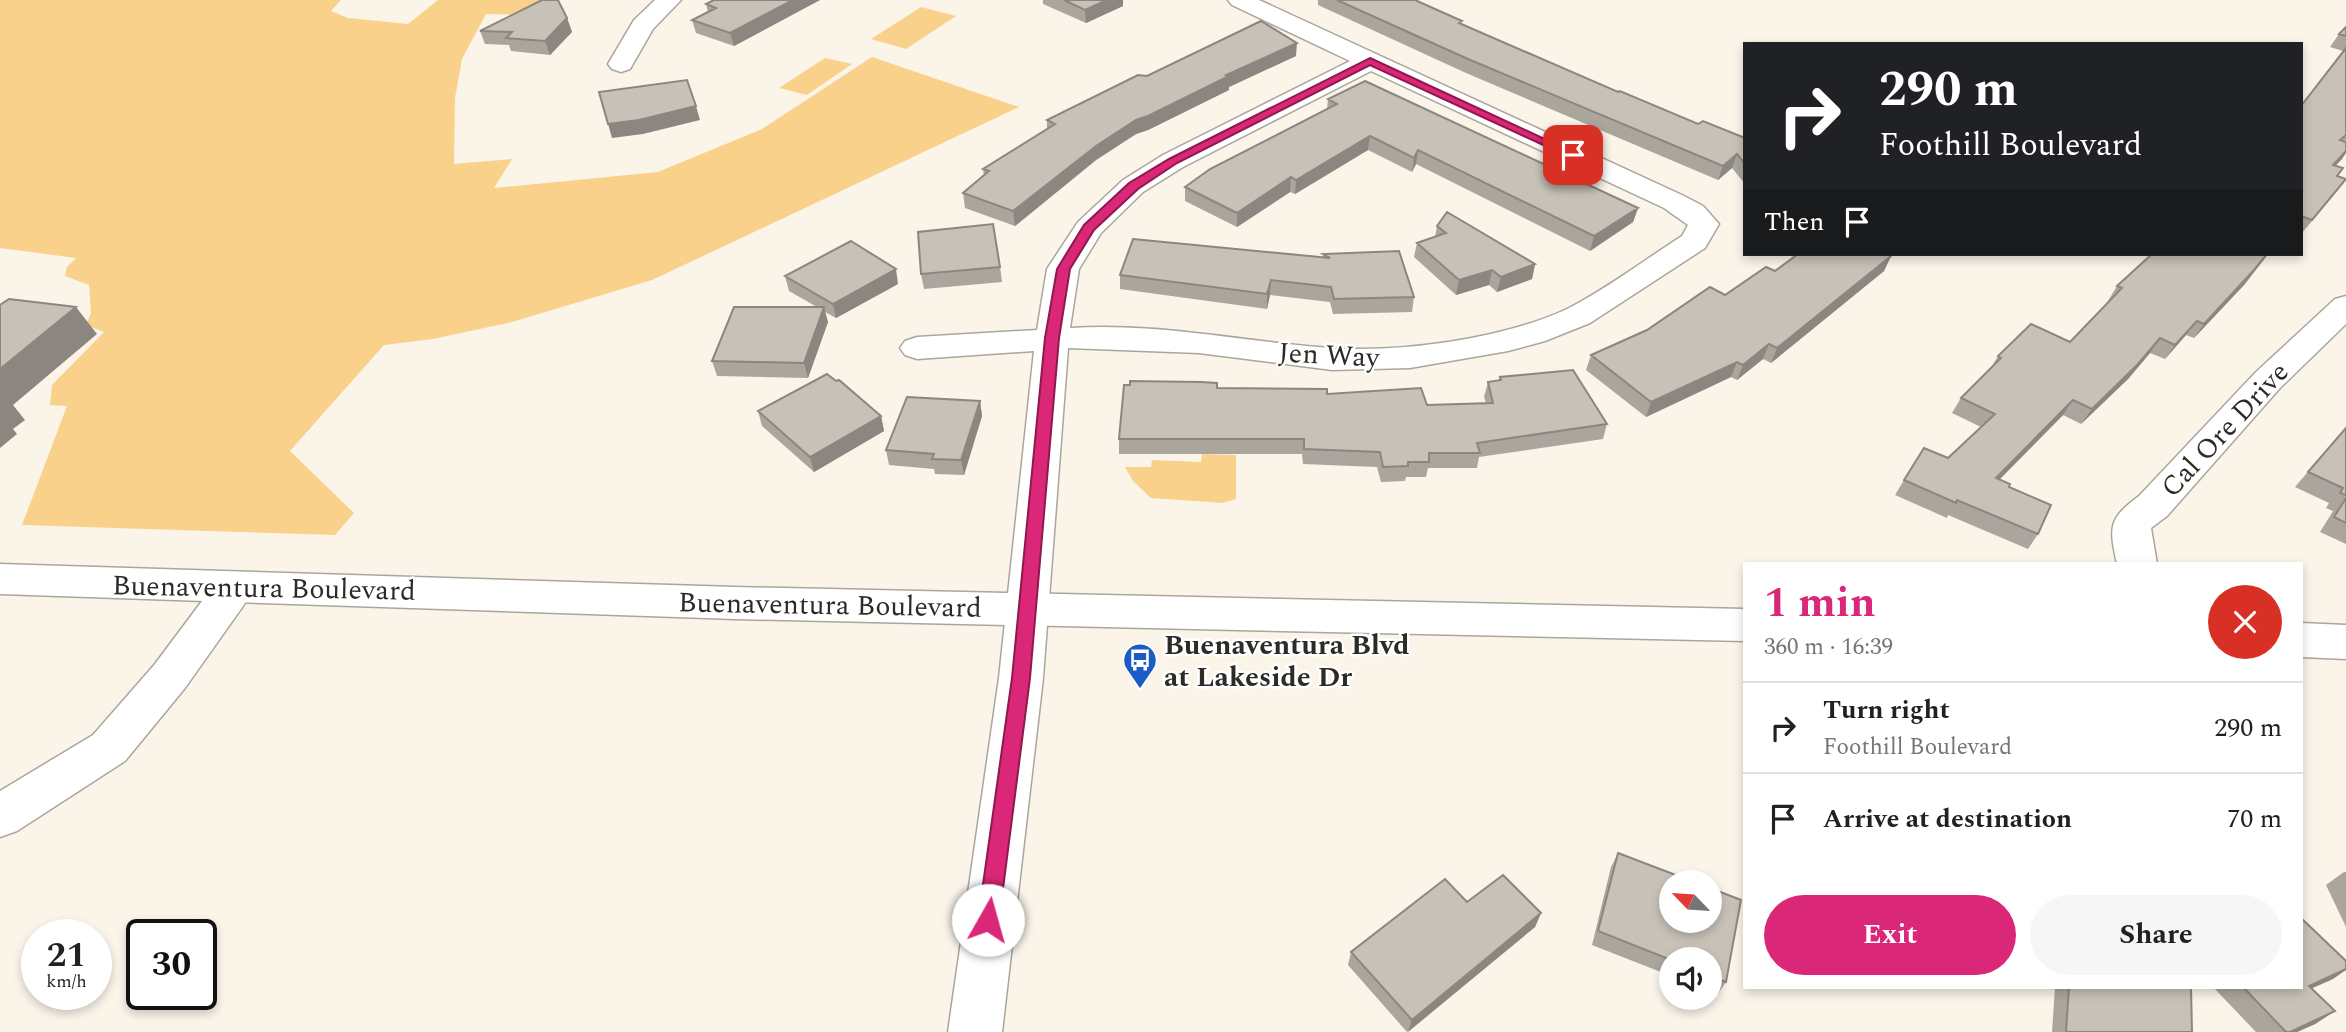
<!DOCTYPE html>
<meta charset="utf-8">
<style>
:root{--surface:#fff;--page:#f6f6f6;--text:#202124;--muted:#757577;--line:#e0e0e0;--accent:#db2777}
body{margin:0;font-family:Spectral,serif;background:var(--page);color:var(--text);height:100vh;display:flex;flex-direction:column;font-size:26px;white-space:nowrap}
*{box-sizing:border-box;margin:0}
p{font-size:23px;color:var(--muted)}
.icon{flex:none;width:38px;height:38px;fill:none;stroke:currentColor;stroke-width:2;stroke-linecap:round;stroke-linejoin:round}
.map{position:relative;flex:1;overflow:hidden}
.sheet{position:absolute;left:1743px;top:562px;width:560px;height:427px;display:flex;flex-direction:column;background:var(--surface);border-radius:0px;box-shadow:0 4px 10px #0003}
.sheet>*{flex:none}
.guide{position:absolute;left:1743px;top:42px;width:560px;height:214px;border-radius:0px;box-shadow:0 4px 10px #0003;background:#202124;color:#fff;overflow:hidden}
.needle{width:46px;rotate:295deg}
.tools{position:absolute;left:1659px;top:870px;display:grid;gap:14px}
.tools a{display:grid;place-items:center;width:63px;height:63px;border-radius:50%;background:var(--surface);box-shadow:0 4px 10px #0003;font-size:35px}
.speed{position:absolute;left:21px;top:919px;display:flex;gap:14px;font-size:35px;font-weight:700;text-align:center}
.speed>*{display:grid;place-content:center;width:91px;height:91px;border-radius:50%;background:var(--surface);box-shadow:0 4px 10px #0003;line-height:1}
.speed small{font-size:18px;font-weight:400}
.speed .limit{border:4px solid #111;border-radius:10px;background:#fff;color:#111}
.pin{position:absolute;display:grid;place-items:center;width:60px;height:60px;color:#fff;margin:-30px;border-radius:14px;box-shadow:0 4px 10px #0006}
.me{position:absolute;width:77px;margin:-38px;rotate:7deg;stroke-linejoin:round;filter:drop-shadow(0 0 5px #0008)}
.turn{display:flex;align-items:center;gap:24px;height:147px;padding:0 21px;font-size:32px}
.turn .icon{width:91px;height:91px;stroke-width:2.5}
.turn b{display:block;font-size:49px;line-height:60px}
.then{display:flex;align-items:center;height:66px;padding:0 21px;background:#0003;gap:14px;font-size:26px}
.round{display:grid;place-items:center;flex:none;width:74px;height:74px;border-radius:37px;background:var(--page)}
.overview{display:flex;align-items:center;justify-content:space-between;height:119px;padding:0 21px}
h1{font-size:42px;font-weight:700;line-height:52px;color:var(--accent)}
.primary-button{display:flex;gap:14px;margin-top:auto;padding:14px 21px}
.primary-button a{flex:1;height:80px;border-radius:42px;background:var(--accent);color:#fff;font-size:28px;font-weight:700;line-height:80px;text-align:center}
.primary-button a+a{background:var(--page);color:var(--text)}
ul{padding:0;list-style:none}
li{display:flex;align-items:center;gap:21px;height:91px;padding:0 21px;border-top:2px solid var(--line)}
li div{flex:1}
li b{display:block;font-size:26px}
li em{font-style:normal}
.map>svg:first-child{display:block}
.green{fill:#fad18b}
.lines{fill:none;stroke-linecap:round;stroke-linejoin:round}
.minor-casing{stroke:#aba69c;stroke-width:3}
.major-casing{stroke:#aba69c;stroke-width:3}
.minor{fill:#fff;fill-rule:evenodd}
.major{fill:#fff;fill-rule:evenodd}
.wall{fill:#aba69d}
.shaded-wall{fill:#8b8780}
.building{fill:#c7c1b7;stroke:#8b8780;stroke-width:2}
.route{fill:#db2777;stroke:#8e194d;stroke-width:2}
.labels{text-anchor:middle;stroke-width:5;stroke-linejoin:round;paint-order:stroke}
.street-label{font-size:28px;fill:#2d2b27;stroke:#fff}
.poi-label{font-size:28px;font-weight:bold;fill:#2d2b27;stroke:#fff;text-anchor:start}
</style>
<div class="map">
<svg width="2346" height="1032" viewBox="0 0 2346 1032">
<rect width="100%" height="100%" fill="#faf4e9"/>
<!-- green -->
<path class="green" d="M0,0H341L331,11L348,18L408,24L438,0H551L528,15L486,14L462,59L455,98L454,164L512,159L494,188L658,172L762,129L872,57L1019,107L652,280L512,322L433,339L384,345L290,451L354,513L335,535L22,525L67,406L50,405L52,385L104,332L86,325L91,313L89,285L65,276L67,267L76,258L0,248Z
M921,7L956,16L906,49L871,39Z
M825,58L852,64L807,95L779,88Z
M1202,454L1236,455V499L1223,503L1151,498L1133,481L1125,467H1151L1152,460L1201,462Z"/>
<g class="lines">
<!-- minor casing -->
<g class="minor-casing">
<path id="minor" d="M655,0H681L653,29L630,69L621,72L612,69L608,64L634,20Z
M1228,0H1259L1684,196L1703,206L1719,224L1705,248L1590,323L1545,341L1508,351L1410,368L1332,370L1199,353L1068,348L1043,678L1002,1032H948L999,678L1034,351L917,359L905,355L900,348L905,341L917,337L1037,330L1047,269L1078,222L1123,180L1163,155L1350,61L1232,5ZM1371,71L1664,208L1688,225L1682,236C1646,259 1602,292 1565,310C1501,339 1400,353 1330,348C1244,342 1157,322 1070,328L1079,269L1101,233L1143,192L1183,167Z
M2346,296V324L2280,388L2167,516L2151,528L2157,564H2117C2109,527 2108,519 2139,496L2256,372L2335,299Z
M234,573L248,577L254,588L248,599L185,688L125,761L17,831L0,837V791L93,735L155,664L220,577Z"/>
</g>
<!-- major casing -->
<g class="major-casing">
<path id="major" d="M0,564L735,587L1745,609V641L735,619L0,594Z
M2301,623L2346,625V659L2301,657Z"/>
</g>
<!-- minor -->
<use href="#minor" class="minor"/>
<!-- major -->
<use href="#major" class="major"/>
</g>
<!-- wall -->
<path class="wall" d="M714,0H820L734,46L696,33L692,20L708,12L706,4Z
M1043,0H1123V6L1086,23L1043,4Z
M1318,0H1415L1462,24L1618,92L1698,124L1745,138V184L1732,168L1718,180L1466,73L1318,5Z
M567,18L572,32L550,55L511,51L509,45L485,44L480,31Z
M2346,27V140L2344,142L2342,159L2335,165L2343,168L2338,176L2346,179L2301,234V106L2343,51L2330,47L2339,34Z
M1296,56L1229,87V90L1148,130L1136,134L1096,160L1015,226L965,208L963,193L984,176L983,169L1047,129V120L1147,76Z
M1328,99L1638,208L1633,222L1590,251L1416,164L1412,172L1368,150L1295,194L1290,192L1237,227L1185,201V187L1327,109Z
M1437,226L1535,264L1532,279L1497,292L1489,285L1456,295L1414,257L1417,243L1435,237Z
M1323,254L1414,297L1412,312L1333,314L1330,302L1270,295L1267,309L1120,289V275L1323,257Z
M2152,254H2268L2244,285L2194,338L2186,335L2165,359L2150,353L2128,379L2081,424L2063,415L1999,480L2009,487L2038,534L2028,549L1948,515L1947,518L1895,495L1904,480L1948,458L1981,427L1952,413L1961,398L1992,366L1998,356L2070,342L2109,301H2108L2117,286Z
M1891,256L1884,271L1771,363L1763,359L1737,380L1731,377L1646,417L1586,370L1591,355L1725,295L1775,271Z
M1000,267L1002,282L924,289L921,274Z
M785,276L898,284L836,318L825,312L828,322L808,378L717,376L712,361L817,307L789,291Z
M1500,377L1607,424L1603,439L1479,457L1477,468H1428L1426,477H1406L1405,481L1381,482L1377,467L1303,464L1302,454H1119V439L1217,388L1327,394L1427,405L1486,403L1484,397L1488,382L1499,380Z
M980,401L982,416L964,475L935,474L934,469L889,465L886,450Z
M758,411L881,416L884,431L814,472L762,426Z
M2346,427V544L2320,532L2333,511L2326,508L2329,503L2295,487Z
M1618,853L1694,882H1671V920H1710V888L1741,900L1726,982L1717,995L1710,992V959H1671V976L1592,945L1611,867Z
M2344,872H2346V927L2326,885Z
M1467,902L1541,913L1535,927L1407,1032L1348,965L1351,952Z
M2333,979L2312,988L2335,1011L2315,1024L2297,1032H2256L2213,987H2301Z
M2055,987H2191L2192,1032H2052Z"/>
<!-- shaded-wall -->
<path class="shaded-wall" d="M793,0H820L734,46L730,33Z
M1107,0H1123V6L1086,23L1085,10Z
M567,18L572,32L550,55L545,41Z
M1297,43L1296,56L1229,87V90L1148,130L1136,134L1096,160L1015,226L1013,211L1096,146L1136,120L1226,75Z
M696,106L700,120L643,134L612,138L608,124Z
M1370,136L1368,150L1295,194L1296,180Z
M1418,150L1416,164L1412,172L1414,158Z
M2346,151V153L2342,159L2323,179L2333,165Z
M1737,154L1732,168L1718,180L1723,166Z
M1291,177L1290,192L1237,227V213Z
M2346,179L2335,193L2301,234L2312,220Z
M1638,208L1633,222L1590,251L1594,236Z
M2267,254H2268L2244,285L2194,338L2204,324Z
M1891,256L1884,271L1771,363L1777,348Z
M1535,264L1532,279L1497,292L1501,277Z
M896,269L898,284L836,318L833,304Z
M1492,270L1489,285L1456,295L1459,280Z
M1271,280L1270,295L1267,309V294Z
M76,307L97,334L13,405L25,420L13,429L17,434L0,448V369Z
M824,307L828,322L808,378L804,363Z
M2197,321L2186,335L2165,359L2175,345Z
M2160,338L2150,353L2128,379L2081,424L2092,409Z
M1769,344L1763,359L1737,380L1743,365Z
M1737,362L1731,377L1646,417L1651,402Z
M2073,400L2063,415L1986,493L1996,478Z
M980,401L982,416L964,475L961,460Z
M881,416L884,431L814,472L810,457Z
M1541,913L1535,927L1408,1032L1412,1020Z
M2346,969V970L2333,979L2290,998L2309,986Z
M2335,1011L2315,1024L2297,1032H2290Z"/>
<!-- building -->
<path class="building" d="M542,0H558L567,18L545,41L506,38L512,32L480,31Z
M714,0H793L730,33L692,20L716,8L706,4Z
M1064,0H1107L1085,10Z
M1337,0H1415L1462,21L1459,23L1618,92L1620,91L1698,124L1703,121L1745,138V164L1737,154L1723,166L1468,59Z
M1261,21L1297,43L1226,75L1229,76L1148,116L1136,120L1096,146L1013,211L963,193L989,171L983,169L1055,124L1047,120L1138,75L1147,76Z
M2346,27V36L2339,34Z
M2346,48V135L2340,140L2346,142V151L2333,165L2343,168L2337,176L2346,179L2312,220L2301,216V106Z
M687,80L696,106L639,120L608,124L599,92Z
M1365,81L1638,208L1594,236L1418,150L1414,158L1370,136L1296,180L1291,177L1237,213L1185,187L1210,169L1337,104L1328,99Z
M1447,212L1535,264L1501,277L1492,270L1459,280L1417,243L1446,233L1437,226Z
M993,224L1000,267L921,274L918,232Z
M1133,239L1330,258L1323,254L1399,251L1414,297L1334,299L1331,287L1271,280L1267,294L1120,275Z
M851,241L896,269L833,304L785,276Z
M1798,254H1891V256L1777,348L1769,344L1743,365L1737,362L1651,402L1591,355L1647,330L1710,287L1725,295L1766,267L1775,271Z
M2152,254H2267L2254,270L2204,324L2197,321L2175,345L2160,338L2138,364L2092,409L2073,400L1996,478L2010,484L2009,487L2051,505L2038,534L1957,500L1956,503L1904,480L1924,448L1948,458L1995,414L1961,398L2001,358L1998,356L2031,324L2070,342L2122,288L2117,286Z
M9,299L76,307L0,369V305Z
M734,307H824L804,363L712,361Z
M1573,370L1607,424L1477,443L1480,453H1429V462H1408V466L1383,467L1380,452L1304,449V439H1119L1124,385H1130V381L1201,382L1217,383V388L1327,389V394L1421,388L1427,405L1493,403L1488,382L1501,380L1500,377Z
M827,374L836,381L839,380L881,416L810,457L758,411Z
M907,397L980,401L961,460L932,459L934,454L886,450Z
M2346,428V495L2340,493L2343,488L2308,472Z
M2346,498V523L2334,517Z
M1618,853L1694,882H1671V920H1710V888L1741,900L1726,982L1710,976V959H1671V960L1598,931Z
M1503,875L1541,913L1412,1020L1351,952L1445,879L1467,902Z
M2301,918L2346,961V969L2309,986L2335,1011L2290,1032H2286L2243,987H2301Z
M2069,987H2191L2192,1032H2066Z"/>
<!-- route -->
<path class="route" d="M1370,58L1579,155L1569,157L1370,65L1177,163L1138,189L1094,230L1070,269L1059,338L1030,678L999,920L996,927L988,930L981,927L978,920L1012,678L1045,338L1057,269L1084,225L1129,183L1169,159Z"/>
<!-- icons -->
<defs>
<g id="bus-pin" transform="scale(1.75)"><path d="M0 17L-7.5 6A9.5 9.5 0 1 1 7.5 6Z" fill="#1b5bc6" stroke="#fff"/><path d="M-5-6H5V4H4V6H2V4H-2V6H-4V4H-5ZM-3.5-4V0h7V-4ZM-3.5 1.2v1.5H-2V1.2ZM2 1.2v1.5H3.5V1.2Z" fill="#fff"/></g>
</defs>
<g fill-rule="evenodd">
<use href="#bus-pin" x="1140" y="660"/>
</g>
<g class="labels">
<!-- street labels -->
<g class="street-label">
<text transform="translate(1329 354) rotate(3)" y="10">Jen Way</text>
<text transform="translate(2224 429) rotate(-47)" y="10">Cal Ore Drive</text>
<text transform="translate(264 587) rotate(1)" y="10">Buenaventura Boulevard</text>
<text transform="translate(830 604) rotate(1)" y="10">Buenaventura Boulevard</text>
</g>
<!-- poi labels -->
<g class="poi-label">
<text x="1164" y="654">Buenaventura Blvd<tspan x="1164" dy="32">at Lakeside Dr</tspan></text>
</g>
</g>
</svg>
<div class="tools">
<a><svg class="needle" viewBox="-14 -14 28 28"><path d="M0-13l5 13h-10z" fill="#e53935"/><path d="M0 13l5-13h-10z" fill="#757577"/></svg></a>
<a><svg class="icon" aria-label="sound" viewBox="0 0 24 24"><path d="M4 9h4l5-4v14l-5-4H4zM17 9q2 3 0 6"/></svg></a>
</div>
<div class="speed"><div>21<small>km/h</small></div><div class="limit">30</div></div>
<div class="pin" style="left:1573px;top:155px;background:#d93025"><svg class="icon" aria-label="arrive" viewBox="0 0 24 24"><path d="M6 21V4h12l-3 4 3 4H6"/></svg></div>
<svg class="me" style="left:988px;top:920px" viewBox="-20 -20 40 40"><circle r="19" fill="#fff"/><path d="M0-13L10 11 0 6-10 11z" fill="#db2777"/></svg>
<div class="guide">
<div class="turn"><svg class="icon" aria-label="right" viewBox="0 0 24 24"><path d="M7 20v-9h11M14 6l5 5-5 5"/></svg><div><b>290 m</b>Foothill Boulevard</div></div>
<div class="then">Then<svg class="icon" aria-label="arrive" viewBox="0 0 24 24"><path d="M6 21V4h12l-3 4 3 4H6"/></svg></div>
</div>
<section class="sheet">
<div class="overview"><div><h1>1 min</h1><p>360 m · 16:39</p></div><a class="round" style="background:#d93025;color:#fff"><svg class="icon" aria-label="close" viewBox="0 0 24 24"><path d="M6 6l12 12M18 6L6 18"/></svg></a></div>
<ul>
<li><svg class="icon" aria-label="right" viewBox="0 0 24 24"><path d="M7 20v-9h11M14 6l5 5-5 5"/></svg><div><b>Turn right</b><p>Foothill Boulevard</p></div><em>290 m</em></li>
<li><svg class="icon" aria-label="arrive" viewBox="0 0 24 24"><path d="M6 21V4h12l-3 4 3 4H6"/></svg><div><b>Arrive at destination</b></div><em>70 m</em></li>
</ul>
<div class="primary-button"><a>Exit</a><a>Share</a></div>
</section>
</div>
